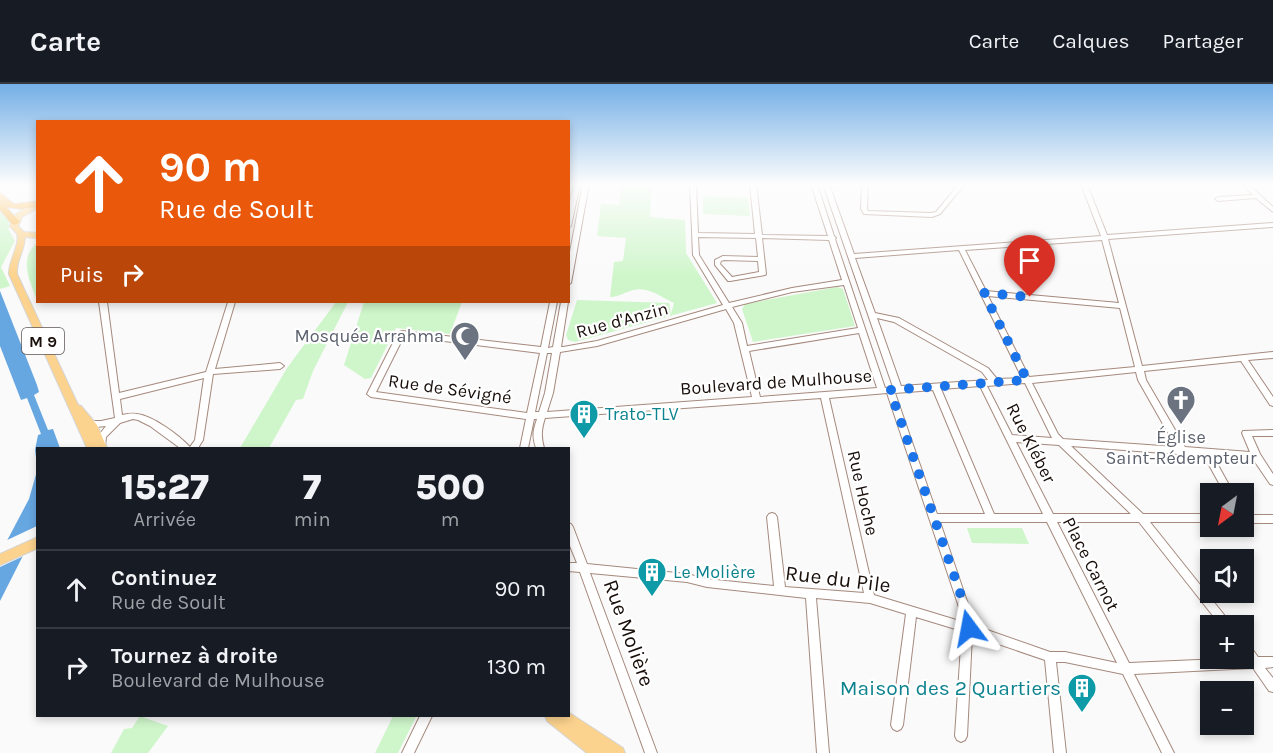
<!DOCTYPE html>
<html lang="fr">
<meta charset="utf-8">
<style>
:root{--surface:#171b24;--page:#20242c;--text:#f1f3f6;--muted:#9ea1a6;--line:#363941}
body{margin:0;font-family:Karla,sans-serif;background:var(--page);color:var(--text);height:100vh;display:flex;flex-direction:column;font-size:22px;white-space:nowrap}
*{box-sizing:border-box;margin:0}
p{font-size:20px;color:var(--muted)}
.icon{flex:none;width:33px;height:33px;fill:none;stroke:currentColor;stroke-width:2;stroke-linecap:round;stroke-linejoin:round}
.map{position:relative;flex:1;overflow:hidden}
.drawer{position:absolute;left:36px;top:363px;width:534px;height:270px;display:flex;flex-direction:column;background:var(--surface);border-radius:0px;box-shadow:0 3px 9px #0003}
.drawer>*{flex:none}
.guide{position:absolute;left:36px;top:36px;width:534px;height:183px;border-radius:0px;box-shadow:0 3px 9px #0003;background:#ea580c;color:#fff;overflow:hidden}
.needle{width:39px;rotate:212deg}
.controls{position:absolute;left:1200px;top:399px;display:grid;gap:12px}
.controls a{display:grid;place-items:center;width:54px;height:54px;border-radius:0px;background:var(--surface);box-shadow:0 3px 9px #0003;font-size:30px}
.pin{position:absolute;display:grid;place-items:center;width:51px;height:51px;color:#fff;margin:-62px -26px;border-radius:50% 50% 50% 0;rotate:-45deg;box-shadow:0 0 6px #0007}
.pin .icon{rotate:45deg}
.me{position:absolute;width:66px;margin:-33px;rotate:347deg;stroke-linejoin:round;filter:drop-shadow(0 0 4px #0008)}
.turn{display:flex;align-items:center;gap:21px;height:126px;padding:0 24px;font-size:27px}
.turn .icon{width:78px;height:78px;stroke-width:2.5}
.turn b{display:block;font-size:42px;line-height:51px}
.then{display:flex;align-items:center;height:57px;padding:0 24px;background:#0003;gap:12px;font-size:22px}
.eta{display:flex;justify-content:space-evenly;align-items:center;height:102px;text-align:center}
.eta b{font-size:36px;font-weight:800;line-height:42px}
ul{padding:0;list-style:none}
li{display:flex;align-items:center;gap:18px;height:78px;padding:0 24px;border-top:2px solid var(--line)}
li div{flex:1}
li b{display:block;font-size:22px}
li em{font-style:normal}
header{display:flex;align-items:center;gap:36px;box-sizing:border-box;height:84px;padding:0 30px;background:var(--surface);border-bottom:2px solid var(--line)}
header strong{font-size:28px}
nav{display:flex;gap:33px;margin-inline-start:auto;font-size:21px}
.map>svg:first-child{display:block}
.green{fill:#cff6cb}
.water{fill:#66a7e2}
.pier{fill:#fafafa}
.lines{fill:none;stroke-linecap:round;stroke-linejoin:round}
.minor-casing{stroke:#a5897d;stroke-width:2}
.major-casing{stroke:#d5d4d3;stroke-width:2}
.highway-casing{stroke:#d5d4d3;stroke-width:2}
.minor{fill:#fff;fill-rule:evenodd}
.major{fill:#fcd38e;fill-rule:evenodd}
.highway{fill:#fab543;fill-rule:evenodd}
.route{stroke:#1a73e8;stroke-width:10;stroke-dasharray:0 18}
.labels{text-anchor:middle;stroke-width:4.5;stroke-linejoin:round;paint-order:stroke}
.shield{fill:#fff;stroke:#5d5654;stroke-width:1.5}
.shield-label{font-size:16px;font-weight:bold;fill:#180e0a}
.street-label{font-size:18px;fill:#180e0a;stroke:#fff}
.worship-label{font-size:18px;fill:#5b616d;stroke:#fff;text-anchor:end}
.culture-label{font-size:18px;fill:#0d838f;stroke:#fff;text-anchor:start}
.near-street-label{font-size:21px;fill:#180e0a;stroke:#fff}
.near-culture-label{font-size:21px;fill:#0d838f;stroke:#fff;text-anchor:end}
</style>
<header>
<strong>Carte</strong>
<nav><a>Carte</a><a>Calques</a><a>Partager</a></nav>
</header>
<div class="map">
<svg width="1273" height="669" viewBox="0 0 1273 669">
<rect width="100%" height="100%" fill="#fafafa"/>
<!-- green -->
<path class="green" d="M622,100L652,101L650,133L685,136L686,169L717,219L575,258L568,256L566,251L577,216L669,219L671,230L674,219C661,213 648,202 633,206C625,208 619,213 610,213L614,178L623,177L626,154L597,152L601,120L619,121Z
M703,112L748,113L750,132L703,130Z
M0,127L9,134V146L15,157L1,183L10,202L0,205Z
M37,159V216C30,198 18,174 37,159Z
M837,203L843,205L855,242L753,258L742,225L745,220Z
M336,218H348L313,287L303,315L296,316L269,364H240L287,284Z
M364,218H462L450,250L396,244L371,294L365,295L344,281Z
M967,444H1022L1029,460L972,459Z
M140,632L168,642L148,669H111L124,645L132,644Z
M393,632L416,633L398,669H375Z"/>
<!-- water -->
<path class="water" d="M0,207L37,301L39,308L34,311L48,346L53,345L60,364H38L37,381L35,366L38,351L41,350L27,314L21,316L0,262Z
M37,387V444L0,517V470L29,415Z"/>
<!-- pier -->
<path class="pier" d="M37,442L38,450L28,470L0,483V464L3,458Z"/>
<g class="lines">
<!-- minor casing -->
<g class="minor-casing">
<path id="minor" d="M574,100H580L571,142L568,144V125Z
M583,100H589L571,199L568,201V178Z
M690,100H696L698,149L755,150L750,100H756L762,151L828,152L811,100H817L834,152L836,154L835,155L885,304L893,303L823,100H829L854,170L1101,152L1081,100H1087L1107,151L1273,139V143L1108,155L1142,282L1273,268V274L1248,276L1273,313V322L1270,321L1241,277L1144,287L1146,296L1185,363L1250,368L1242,349L1243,347L1273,346V352H1252L1260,370L1273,390V401L1270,400L1253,375L1213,372L1234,410H1225L1204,372L1071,362L1143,430H1210V438H1150L1233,542H1221L1139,438H1057L1129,579L1244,574H1246L1244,571V558L1248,559L1258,573H1273V583L1265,584L1273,594V608L1269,607L1253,584L1134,590L1174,669H1162L1123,590L1065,578H1056L1066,669H1054L1045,576L972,551L967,652L965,656L961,658L957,656L955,652L962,547L916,533L903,641L901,645L897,647L893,645L891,641L906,530L870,519L816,514L829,669H817L806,514L707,503L687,498L590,489L657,669H645L580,488L568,487V479H577L568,457V439L571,440L573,443L587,480L687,490L707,495L774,502L767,433L769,430L772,429L775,430L777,433L785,503L864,509L821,314L545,334C541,346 541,353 544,364H536C532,353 533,346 537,335H534L528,364H520L526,335L371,313L367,310L398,249L402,247L541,263L550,218H557L548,264L553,263L561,218H568L561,263H563L597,257L723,221L693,171ZM698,153L756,154L758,173L723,172L715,176V181L728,197H730L765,191L766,190L762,154L829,156L842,196L792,204L729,219L699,171ZM1102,156L1119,219L986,207L965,166ZM959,166L1022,294L997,295L988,284L899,234L875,229L855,174ZM724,176L758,177L759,188L732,193L720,180L721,177ZM844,201L858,244L747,262L742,239L732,223L792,208ZM988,212L1120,224L1135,283L1029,293ZM726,225L734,239L752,313L547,328L553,309L560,268L597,262ZM877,234L894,238L982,288L988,296L901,302ZM859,249L877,304L760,313L749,267ZM404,252L540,269L527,329L376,308ZM547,269H552L545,309L539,328H535ZM1136,288L1138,296L1176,363L1063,355L1058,350L1032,299ZM1025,299L1051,352L1052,354L1012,351L987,302ZM980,302L1043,430H994L941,305ZM933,306L985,430H937L895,309ZM887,309L963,535V538L874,511L829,314ZM1016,358L1059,361L1131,430H1053ZM940,438H1047L1117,579L1065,568H1050L973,541V535Z
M862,100H868L867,125L868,127L931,129L936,128L959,100H965L940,130L932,133L864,130L861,125Z
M1242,100H1248L1273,123V128L1256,114L1218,117L1215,115L1218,113L1253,111Z
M99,218H107L119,309L206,288L228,218H235L215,285L280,279L284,282L280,285L213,290L203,356L198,364H180L150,342L138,336L133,335L120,339L106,353L105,363H99L98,352L106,342L96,343L87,341L86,339L87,337H101L115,334ZM204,294L195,356L190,363C179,351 153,332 137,330C132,329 127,330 122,331L120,315Z
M1244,431H1273V439H1244Z
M420,632H432L414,669H402Z"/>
</g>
<!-- major casing -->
<g class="major-casing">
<path id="major" d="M38,118V124L22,133L18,142L24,148L38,149V154L25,153C25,166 16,176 17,190L78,321L81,322L97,341L107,364H87L9,190C8,178 21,159 17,150C15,147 12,145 10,142L16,130Z
M38,453V464L0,481V470Z
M568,628L623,664L625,669H587L547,637L545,632H568Z"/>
</g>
<!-- highway casing -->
<g class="highway-casing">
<path id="highway" d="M0,108L14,120L38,117V123L21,125L6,123L20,138L15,141L12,140L0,126Z"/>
</g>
<!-- minor -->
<use href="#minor" class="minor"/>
<!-- major -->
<use href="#major" class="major"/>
<!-- highway -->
<use href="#highway" class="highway"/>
</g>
<!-- sky -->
<linearGradient id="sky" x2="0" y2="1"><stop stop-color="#74afe6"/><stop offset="0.52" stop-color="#fdfdfd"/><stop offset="1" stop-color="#fdfdfd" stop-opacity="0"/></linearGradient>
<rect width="1273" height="193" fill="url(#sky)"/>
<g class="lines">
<!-- route -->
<path class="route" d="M969,544L966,526L890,306L1027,296L984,209L1030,213"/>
</g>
<!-- icons -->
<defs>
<g id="mosque-pin" transform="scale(1.5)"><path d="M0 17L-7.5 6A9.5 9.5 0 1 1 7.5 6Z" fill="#6b7280" stroke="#fff"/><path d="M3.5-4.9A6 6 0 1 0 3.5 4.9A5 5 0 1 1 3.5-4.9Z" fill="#fff"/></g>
<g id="church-pin" transform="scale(1.5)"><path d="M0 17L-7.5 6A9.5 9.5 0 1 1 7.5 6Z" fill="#6b7280" stroke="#fff"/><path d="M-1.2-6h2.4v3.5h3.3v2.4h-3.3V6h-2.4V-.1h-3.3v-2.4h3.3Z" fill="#fff"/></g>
<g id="building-pin" transform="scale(1.5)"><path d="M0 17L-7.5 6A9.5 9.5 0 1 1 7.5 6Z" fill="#0f9aa8" stroke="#fff"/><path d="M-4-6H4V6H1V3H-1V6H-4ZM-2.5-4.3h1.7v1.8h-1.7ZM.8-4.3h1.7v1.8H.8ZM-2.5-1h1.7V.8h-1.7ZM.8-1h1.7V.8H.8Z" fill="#fff"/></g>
</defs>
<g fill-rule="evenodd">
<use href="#mosque-pin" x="465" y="252"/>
<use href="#church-pin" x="1181" y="316"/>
<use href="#building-pin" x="584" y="330"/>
<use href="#building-pin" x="652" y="488"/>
<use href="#building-pin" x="1082" y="604"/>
</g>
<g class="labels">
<!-- shield labels -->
<rect class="shield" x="22" y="244" width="42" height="26" rx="4.5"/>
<g class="shield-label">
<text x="43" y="263">M 9</text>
</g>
<!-- street labels -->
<g class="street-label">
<text transform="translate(622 236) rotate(-15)" y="6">Rue d'Anzin</text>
<text transform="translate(776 298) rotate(-4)" y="6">Boulevard de Mulhouse</text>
<text transform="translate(450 305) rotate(8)" y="6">Rue de Sévigné</text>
<text transform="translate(1031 359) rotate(63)" y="6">Rue Kléber</text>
<text transform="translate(863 409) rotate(77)" y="6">Rue Hoche</text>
<text transform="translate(1091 480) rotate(63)" y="6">Place Carnot</text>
</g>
<!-- worship labels -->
<g class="worship-label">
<text x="444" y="258">Mosquée Arrahma</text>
<text x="1181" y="359" text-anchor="middle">Église<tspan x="1181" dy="21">Saint-Rédempteur</tspan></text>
</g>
<!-- culture labels -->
<g class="culture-label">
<text x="605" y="336">Trato-TLV</text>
<text x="673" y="494">Le Molière</text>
</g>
<!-- near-street labels -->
<g class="near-street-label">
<text transform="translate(838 495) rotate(7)" y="7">Rue du Pile</text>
<text transform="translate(629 549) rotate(70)" y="7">Rue Molière</text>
</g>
<!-- near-culture labels -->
<g class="near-culture-label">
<text x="1061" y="611">Maison des 2 Quartiers</text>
</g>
</g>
</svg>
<div class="controls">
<a><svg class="needle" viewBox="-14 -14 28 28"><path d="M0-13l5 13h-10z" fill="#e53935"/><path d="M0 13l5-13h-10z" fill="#9ea1a6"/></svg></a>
<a><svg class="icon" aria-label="sound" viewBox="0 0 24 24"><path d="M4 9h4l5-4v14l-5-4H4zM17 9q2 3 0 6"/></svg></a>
<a>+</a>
<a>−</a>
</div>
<div class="pin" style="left:1030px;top:213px;background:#d93025"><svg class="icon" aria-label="arrive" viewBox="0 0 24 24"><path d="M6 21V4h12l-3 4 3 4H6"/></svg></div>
<svg class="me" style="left:969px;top:544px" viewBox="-20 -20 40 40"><path d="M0-17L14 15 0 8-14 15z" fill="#1a73e8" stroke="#fff" stroke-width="4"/></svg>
<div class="guide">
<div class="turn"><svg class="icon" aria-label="ahead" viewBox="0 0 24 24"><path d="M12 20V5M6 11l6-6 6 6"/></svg><div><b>90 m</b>Rue de Soult</div></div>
<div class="then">Puis<svg class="icon" aria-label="right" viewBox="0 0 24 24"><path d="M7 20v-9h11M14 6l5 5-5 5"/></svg></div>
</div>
<section class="drawer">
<div class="eta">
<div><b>15:27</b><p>Arrivée</p></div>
<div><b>7</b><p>min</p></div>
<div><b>500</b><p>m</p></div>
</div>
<ul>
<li><svg class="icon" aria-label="ahead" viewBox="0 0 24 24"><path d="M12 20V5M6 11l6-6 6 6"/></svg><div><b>Continuez</b><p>Rue de Soult</p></div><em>90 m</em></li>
<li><svg class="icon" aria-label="right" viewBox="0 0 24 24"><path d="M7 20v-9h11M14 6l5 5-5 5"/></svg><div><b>Tournez à droite</b><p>Boulevard de Mulhouse</p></div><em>130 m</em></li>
</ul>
</section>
</div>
